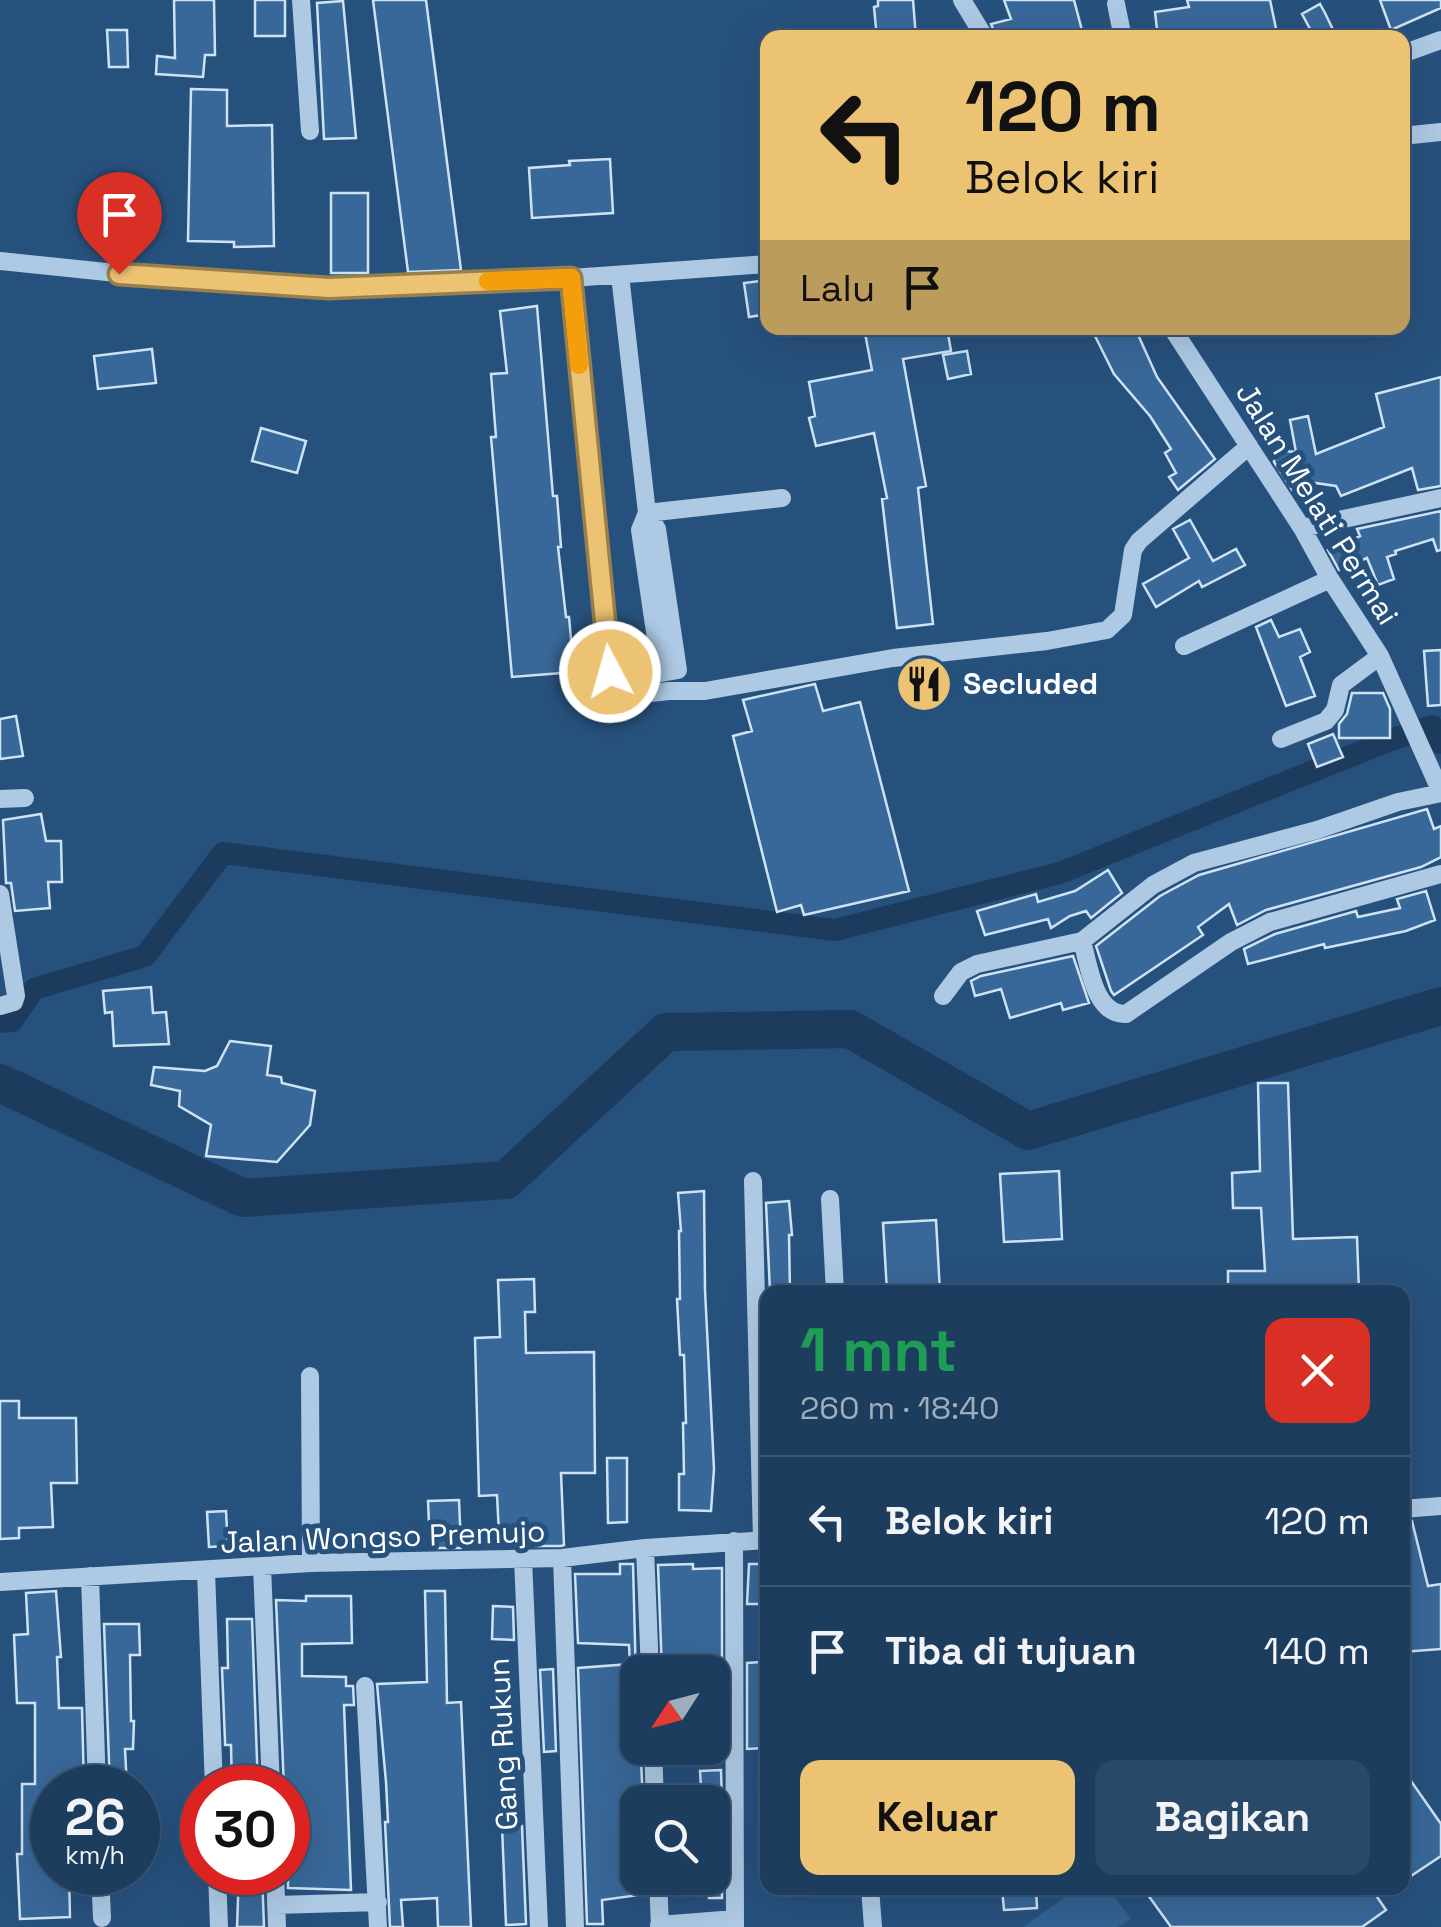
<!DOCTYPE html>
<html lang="id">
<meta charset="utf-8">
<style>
:root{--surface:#1d3d5e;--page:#2a4867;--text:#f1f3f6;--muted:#a0aebc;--line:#3b5673;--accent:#ecc373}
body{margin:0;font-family:"Space Grotesk",sans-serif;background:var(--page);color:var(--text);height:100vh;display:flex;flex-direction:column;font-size:38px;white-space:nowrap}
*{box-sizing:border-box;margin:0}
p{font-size:32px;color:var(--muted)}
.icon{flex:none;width:55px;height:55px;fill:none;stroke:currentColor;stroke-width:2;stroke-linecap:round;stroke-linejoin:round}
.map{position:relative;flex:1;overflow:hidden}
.side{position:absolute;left:760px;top:1285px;width:650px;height:610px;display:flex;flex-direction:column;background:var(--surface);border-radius:20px;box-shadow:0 10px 40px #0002,0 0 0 2px var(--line)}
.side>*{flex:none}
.top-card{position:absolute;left:760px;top:30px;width:650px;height:305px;border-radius:20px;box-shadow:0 10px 40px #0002,0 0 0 2px var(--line);background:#ecc373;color:#111;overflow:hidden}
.needle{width:65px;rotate:234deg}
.tools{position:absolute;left:620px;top:1655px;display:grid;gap:20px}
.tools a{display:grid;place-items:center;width:110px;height:110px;border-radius:20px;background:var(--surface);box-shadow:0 10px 40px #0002,0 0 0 2px var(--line);font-size:50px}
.speed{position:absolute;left:30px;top:1765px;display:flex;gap:20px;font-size:50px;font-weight:700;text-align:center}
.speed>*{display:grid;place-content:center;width:130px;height:130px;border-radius:50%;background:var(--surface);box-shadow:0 10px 40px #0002,0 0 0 2px var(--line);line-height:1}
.speed small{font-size:25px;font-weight:400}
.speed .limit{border:15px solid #d22;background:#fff;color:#111}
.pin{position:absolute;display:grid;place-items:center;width:85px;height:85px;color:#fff;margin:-102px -42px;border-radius:50% 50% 50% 0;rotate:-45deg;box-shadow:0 0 10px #0007}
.pin .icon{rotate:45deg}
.me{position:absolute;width:110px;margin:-55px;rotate:354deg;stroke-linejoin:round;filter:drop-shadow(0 0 8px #0008)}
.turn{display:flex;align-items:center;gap:35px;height:210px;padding:0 40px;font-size:45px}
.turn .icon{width:130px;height:130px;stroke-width:2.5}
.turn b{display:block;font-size:70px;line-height:85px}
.then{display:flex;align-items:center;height:95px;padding:0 40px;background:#0003;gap:20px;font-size:38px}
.round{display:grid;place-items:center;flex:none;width:105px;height:105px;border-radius:20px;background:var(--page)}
.overview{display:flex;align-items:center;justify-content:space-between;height:170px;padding:0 40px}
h1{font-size:60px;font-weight:700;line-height:75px;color:#1e9e55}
.button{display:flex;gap:20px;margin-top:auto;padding:20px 40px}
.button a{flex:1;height:115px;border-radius:20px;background:var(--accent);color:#111;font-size:40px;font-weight:700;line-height:115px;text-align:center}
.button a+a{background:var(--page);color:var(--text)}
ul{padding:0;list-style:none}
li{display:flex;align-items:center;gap:30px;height:130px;padding:0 40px;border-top:2px solid var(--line)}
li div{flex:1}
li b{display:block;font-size:38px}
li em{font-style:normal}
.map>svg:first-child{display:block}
.green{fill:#326394}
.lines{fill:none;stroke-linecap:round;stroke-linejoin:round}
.canal{stroke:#1c3b5d;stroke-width:22}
.river{stroke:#1c3b5d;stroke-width:38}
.building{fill:#386899;stroke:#cfe2f4;stroke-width:2.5}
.minor{stroke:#adc9e4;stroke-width:18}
.route-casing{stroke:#997f4b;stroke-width:25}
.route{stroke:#ecc373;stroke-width:18}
.slow{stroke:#f59e0b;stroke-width:18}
.labels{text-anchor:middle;stroke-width:10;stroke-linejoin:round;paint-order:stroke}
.street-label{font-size:30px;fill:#fff;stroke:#27517d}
.poi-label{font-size:30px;font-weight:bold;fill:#fff;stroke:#27517d;text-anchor:start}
</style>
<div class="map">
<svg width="1441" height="1927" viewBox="0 0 1441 1927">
<rect width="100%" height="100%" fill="#27517d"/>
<!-- green -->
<path class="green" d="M1078,1888H1108L1131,1919L1118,1927H1023Z"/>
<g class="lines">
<!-- canal -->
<path class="canal" d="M0,1022L12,1021L34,989L145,956L223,853L835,930L1060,873L1388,741L1432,726L1441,743"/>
<!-- river -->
<path class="river" d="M0,1083L243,1198L506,1180L666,1032L850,1029L1028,1131L1441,1006"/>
</g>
<!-- building -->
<path class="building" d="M174,0H214L215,55H205L203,77L156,74L157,56L175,58Z
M255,0H285V36H255Z
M373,0H426L461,270L408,272Z
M878,0H913L916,38H877L874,7L878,6Z
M1004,0H1074L1084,38H997L991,24L1011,19Z
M1187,0H1270L1278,38H1193L1192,34L1158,38L1155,12L1189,7Z
M1380,0H1441V8L1391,30Z
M343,1L356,138L324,139L317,3Z
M1320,4L1325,13L1337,38H1315L1302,14Z
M107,30H127L128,67H109Z
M191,89L227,90V126L272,125L274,246L234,247V242L188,241Z
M610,159L613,213L532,218L529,168L570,165L569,161Z
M331,193H368V273H331Z
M768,280V314L749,317L744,283Z
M537,306L553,496H557L561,547H558L566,617H569L574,672L512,677L491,437H496L491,374L507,373L500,311Z
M864,328H897L898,335L947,328L951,351L903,359L926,486L918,488L933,624L897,628L882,499L887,498L874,433L816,446L809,418L815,416L809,382L872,370Z
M1091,328H1135L1157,377L1215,459L1178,490L1169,477L1176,473L1165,453L1171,449L1150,416L1114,374Z
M152,349L156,383L98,389L94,356Z
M967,351L971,374L948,379L943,355Z
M1441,377V486L1418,490L1412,468L1341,496L1336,486L1308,482L1306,493L1293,491L1274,462L1275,450L1296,452L1290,420L1308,416L1316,454L1384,427L1376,394Z
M261,428L306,441L297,473L252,461Z
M1441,511V550L1437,551L1433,539L1395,551L1396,554L1387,557L1394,579L1378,585L1367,558L1339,570L1328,550L1360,536L1357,529Z
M1190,520L1213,561L1236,549L1245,565L1202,587L1199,581L1156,607L1143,584L1189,558L1173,529Z
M1271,620L1279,637L1300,629L1310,652L1300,657L1315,696L1286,706L1256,627Z
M1441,650V705L1428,706L1424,651Z
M815,684L823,711L860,702L909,891L804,915L801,905L777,912L733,736L752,731L743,700Z
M1352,693H1383L1390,709V738H1339V724L1347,714Z
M16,716L23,756L0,759V719Z
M1333,734L1343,757L1317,767L1308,744Z
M1427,809L1434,829L1441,826V857L1421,867L1266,910L1237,925L1229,904L1198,927L1203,935L1114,995L1111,991L1096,946L1160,896L1199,875Z
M41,814L46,841H61L62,882H48L50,908L15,911L11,883H6L3,820Z
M1108,870L1122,893L1091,918L1086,911L1070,916L1051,928L1048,919L985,935L977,911L1036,894L1038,902L1075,891Z
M1426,891L1435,920L1406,931L1325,948L1324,944L1248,964L1244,949L1275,934L1356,911L1358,917L1400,908L1397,899Z
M1073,956L1089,1003L1063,1010L1061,1003L1010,1018L1001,989L975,996L971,981L981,976Z
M151,987L153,1013L166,1012L169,1044L114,1046L112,1012L105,1013L103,991Z
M230,1041L271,1046L267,1075L281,1077L282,1083L315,1091L310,1125L277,1162L206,1156L211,1125L179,1106L180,1091L151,1085L154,1067L205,1071L217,1066Z
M1258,1083H1288L1293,1239L1357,1237L1359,1292H1228V1271H1265L1261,1208H1233L1232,1173L1260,1171Z
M1059,1171L1062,1239L1004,1242L1000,1174Z
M704,1191L705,1290L714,1469L711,1511L679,1510V1474H684L683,1423H686L684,1355H680L677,1299H680L679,1231H681L678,1193Z
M789,1201L792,1235H789L790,1292H770L766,1203Z
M936,1220L940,1292H887L883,1223Z
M534,1279L535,1312H525L526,1353L594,1352L595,1473H561L564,1545L561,1546H536V1533L499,1534L497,1495L479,1496L475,1338L500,1337L498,1280Z
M0,1401H19V1418H76L77,1483H51L53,1527L19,1528V1538L0,1539Z
M607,1458H627V1522L608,1523Z
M459,1500L461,1548H430L428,1501Z
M226,1511L228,1546L209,1547L207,1512Z
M1402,1521H1412L1428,1586L1441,1584V1649L1402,1652Z
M620,1564H633L638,1760H641L643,1802H638V1878H646V1894L602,1900L603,1924H587L578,1668L630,1664L629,1645L578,1643L575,1574H620Z
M693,1564V1569L722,1568V1751L712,1752V1672H662L658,1565Z
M749,1564H766V1604H747Z
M56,1591L61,1657H57L59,1708H82L84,1788H52V1872H69L70,1917L20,1919L17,1854H22V1784H35V1703H17L14,1635L28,1634L26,1593Z
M425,1591H445L447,1703L461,1702L471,1927H438L437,1898L401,1900L403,1927H390L385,1822H388L386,1782L377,1684L427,1682Z
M306,1596H351L352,1643L302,1644V1676L346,1677V1686H353L354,1705H344L351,1890L288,1888V1788H284L276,1600L306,1601Z
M493,1606L513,1607L514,1640L492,1639Z
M227,1619H252L258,1788H232L231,1745H225V1741L222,1668H228Z
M104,1624H139L140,1655H130L131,1721H134L133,1749H125L127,1788H110Z
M760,1662L766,1748L747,1749V1663Z
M553,1669L556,1751L544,1752L540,1670Z
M1402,1768L1441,1824V1856L1402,1882Z
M721,1770L722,1802H702L700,1771Z
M502,1826H522L526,1924L506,1925Z
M712,1832H722V1898H709V1894H671L670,1878H712Z
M239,1872H262L264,1927H237Z
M1002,1888H1036L1037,1908L1004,1910Z
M1158,1888H1371L1386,1910L1362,1927H1171L1148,1895Z"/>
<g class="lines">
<!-- minor -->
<path class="minor" d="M301,0L310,131
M962,0L985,38
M1116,4L1123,38
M1402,54L1441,40
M1402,136L1441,132
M0,261L155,277L329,288L571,278L768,264
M620,275L647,513L640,530L661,673L678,670L657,529L647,513L782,498
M571,278L610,672
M1172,328L1302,528L1330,579L1380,656L1441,792
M1302,528L1441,498
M1184,646L1330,579
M614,697L669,691H705L893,658L1047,641L1107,630L1123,615L1133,550L1139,541L1249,446
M1281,739L1326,721L1335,710L1341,685L1380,656
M1441,793L1398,802L1317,830L1194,863L1153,885L1082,941C1089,965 1094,1015 1126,1014L1231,942L1270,922L1441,874
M0,799L25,798
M0,894L16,996L14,1002L0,1006
M943,996L961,972L977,964L1082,941
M753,1181L762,1540
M830,1199L835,1292
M310,1376L311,1563
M1402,1509L1441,1506
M734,1541L735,1927
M645,1548L650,1672
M562,1558L575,1927
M523,1559L539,1927
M262,1566L271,1788
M206,1571L214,1788
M90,1576L97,1788
M0,1582L311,1563L562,1558L645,1548L768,1540
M365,1686L378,1927
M653,1748L655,1802
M100,1872L102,1918
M217,1872L219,1927
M275,1872L277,1927
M658,1878L660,1927
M870,1888L873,1927
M276,1905L378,1902
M659,1925L735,1919"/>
</g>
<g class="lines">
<!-- route casing -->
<g class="route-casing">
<path id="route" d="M119,274L329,288L571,278L610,672"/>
</g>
<!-- route -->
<use href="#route" class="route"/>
<!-- slow -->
<path class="slow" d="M488,281L571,278L579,365"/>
</g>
<!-- icons -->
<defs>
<g id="restaurant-disc" transform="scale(2.875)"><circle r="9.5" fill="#ecc373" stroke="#27517d"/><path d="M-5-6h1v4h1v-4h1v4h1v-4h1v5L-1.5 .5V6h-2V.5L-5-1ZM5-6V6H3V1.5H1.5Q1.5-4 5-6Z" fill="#111"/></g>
</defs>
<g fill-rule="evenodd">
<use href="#restaurant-disc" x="924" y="684"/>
</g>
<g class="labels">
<!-- street labels -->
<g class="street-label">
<text transform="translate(1317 504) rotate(58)" y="10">Jalan Melati Permai</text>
<text transform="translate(383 1537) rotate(-2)" y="10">Jalan Wongso Premujo</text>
<text transform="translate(503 1744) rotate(-93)" y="10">Gang Rukun</text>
</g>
<!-- poi labels -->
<g class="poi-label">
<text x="963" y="694">Secluded</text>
</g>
</g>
</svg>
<div class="tools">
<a><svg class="needle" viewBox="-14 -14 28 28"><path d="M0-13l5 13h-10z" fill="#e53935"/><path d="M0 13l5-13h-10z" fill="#a0aebc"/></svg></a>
<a><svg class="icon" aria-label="search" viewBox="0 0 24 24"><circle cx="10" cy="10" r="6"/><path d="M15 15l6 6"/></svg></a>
</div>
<div class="speed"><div>26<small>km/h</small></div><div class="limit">30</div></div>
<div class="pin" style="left:119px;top:274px;background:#d93025"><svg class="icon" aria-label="arrive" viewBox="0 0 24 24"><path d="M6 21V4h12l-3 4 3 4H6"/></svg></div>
<svg class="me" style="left:610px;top:672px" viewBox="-20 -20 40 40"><circle r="17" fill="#ecc373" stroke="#fff" stroke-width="3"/><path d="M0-11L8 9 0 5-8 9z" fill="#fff"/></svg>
<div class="top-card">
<div class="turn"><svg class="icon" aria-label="left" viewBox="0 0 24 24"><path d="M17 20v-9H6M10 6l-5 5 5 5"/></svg><div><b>120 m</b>Belok kiri</div></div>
<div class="then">Lalu<svg class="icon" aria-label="arrive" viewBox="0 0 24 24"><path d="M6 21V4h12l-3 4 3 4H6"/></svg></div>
</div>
<section class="side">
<div class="overview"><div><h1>1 mnt</h1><p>260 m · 18:40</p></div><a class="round" style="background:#d93025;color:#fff"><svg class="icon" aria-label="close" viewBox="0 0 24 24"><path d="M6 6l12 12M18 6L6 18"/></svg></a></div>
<ul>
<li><svg class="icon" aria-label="left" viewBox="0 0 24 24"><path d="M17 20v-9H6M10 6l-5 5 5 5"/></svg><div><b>Belok kiri</b></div><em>120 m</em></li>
<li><svg class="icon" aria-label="arrive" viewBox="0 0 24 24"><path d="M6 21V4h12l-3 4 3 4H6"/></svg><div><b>Tiba di tujuan</b></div><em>140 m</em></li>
</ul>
<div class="button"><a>Keluar</a><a>Bagikan</a></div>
</section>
</div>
